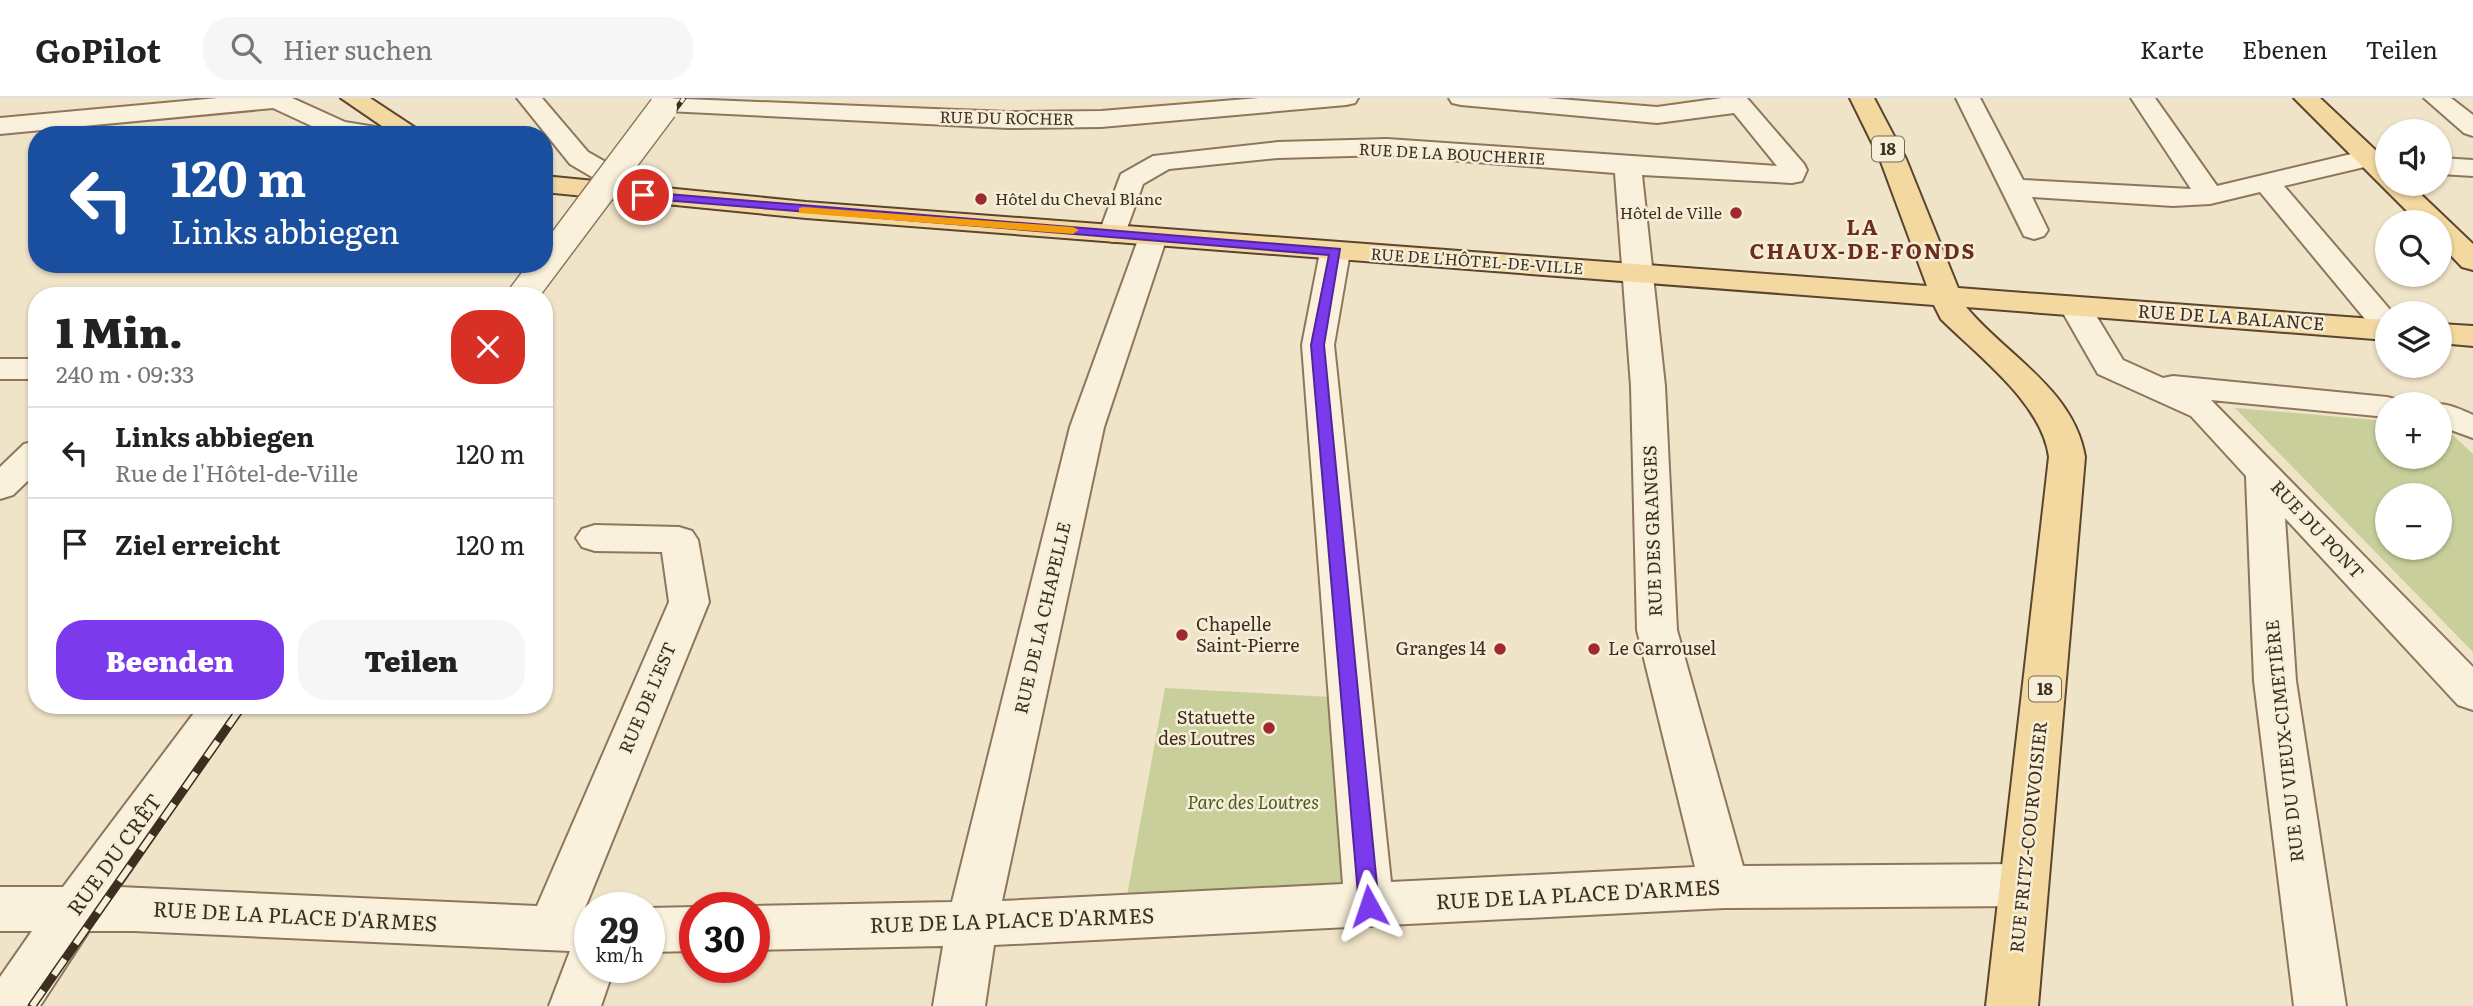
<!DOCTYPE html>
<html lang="de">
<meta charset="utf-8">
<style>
:root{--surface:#fff;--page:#f6f6f6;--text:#222;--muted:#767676;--line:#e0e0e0;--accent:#7c3aed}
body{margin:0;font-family:Literata,serif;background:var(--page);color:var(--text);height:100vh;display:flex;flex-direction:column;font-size:26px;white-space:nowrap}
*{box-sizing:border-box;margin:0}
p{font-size:23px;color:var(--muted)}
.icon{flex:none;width:38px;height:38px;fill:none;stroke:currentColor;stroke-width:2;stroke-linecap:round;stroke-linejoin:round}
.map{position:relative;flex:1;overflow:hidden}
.panel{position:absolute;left:28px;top:189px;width:525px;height:427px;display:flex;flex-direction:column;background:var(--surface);border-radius:28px;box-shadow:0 2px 5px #0004}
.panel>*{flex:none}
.top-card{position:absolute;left:28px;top:28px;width:525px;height:147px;border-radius:28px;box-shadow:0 2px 5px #0004;background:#1a4fa0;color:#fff;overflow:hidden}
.tools{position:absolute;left:2375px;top:21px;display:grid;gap:14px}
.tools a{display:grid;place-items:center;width:77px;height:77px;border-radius:50%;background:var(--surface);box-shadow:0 2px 5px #0004;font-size:35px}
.speed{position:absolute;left:574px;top:794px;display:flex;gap:14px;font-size:35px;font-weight:700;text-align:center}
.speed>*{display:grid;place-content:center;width:91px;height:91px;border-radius:50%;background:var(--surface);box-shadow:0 2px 5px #0004;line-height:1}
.speed small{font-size:18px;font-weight:400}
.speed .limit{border:10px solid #d22;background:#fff;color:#111}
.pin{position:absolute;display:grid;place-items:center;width:60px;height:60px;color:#fff;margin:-30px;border:4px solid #fff;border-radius:50%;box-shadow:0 2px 7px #0007}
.me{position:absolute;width:77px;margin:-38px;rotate:355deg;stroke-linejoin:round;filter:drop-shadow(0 0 5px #0008)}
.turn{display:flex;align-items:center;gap:24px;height:147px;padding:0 28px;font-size:32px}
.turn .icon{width:91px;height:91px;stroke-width:2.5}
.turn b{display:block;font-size:49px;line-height:60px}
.round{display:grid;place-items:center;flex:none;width:74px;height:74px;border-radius:28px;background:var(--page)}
.summary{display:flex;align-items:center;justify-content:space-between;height:119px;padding:0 28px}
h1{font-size:42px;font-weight:800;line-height:52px}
.cta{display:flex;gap:14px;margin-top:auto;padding:14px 28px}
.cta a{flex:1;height:80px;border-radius:28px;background:var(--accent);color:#fff;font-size:28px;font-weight:800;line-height:80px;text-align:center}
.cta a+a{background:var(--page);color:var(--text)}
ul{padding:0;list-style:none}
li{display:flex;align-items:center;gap:21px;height:91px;padding:0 28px;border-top:2px solid var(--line)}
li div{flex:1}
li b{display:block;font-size:26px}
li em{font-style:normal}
header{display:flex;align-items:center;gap:42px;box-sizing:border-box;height:98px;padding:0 35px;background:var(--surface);border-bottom:2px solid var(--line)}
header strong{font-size:33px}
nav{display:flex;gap:38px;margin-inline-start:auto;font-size:24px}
.search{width:490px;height:63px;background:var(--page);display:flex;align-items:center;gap:18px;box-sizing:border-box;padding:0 24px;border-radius:28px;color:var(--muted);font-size:26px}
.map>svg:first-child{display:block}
.green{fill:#c9cf9b;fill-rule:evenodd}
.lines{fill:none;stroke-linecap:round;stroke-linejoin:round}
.minor-casing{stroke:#8d765c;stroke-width:4}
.major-casing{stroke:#5b4430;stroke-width:4}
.minor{fill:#faf1dc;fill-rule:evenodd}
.major{fill:#f3d9a0;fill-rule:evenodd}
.rail-far1-casing{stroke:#3d2e20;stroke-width:5}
.rail-casing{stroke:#3d2e20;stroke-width:9}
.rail-far1{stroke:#f7eed8;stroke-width:3.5;stroke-dasharray:11;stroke-linecap:butt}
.rail{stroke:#f7eed8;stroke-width:6;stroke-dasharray:19;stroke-linecap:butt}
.minor-bridge-casing{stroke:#8d765c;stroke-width:31;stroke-linecap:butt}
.minor-bridge{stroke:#faf1dc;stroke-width:28}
.route{fill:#7c3aed;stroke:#51269a;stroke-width:2}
.slow{fill:#f59e0b}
.poi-dot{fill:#9e2a2b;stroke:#f7eed8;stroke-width:2.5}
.labels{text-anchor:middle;stroke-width:5;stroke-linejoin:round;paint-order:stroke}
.far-street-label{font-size:16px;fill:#3d2e20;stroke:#f7eed8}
.shield{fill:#f7eed8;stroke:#756857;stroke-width:2}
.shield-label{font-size:16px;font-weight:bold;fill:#3d2e20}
.far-poi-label{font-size:16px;fill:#3d2e20;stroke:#f7eed8;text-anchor:start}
.street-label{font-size:18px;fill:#3d2e20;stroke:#f7eed8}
.poi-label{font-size:18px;fill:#3d2e20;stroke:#f7eed8;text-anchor:start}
.park-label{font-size:18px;font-style:italic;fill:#4d5a26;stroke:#f7eed8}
.far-district-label{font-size:21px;font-weight:bold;letter-spacing:2px;fill:#6b2e1e;stroke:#f7eed8}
.near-street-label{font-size:21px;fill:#3d2e20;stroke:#f7eed8}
</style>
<header>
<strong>GoPilot</strong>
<div class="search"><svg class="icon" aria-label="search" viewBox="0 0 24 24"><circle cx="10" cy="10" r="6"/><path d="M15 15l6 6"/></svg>Hier suchen</div>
<nav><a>Karte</a><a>Ebenen</a><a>Teilen</a></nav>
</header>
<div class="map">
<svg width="2473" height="908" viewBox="0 0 2473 908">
<rect width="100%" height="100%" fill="#f0e4c8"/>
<!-- green -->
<path class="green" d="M2235,310L2387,323V359H2440L2442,327L2473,356V554ZM2387,397H2440V450H2387Z
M1165,590L1350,600L1369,808L1123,819Z"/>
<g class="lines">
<!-- minor casing -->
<g class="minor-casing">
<path id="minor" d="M218,0H292L345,24L394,32L398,37H331L273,10L0,36V20Z
M517,0H542L588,54L653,91L657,97L653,103H633L570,66Z
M661,0L1008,14L1101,13L1259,0H1358L1355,5L1346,7L1101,29L1008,30L667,13L658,11L655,6Z
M1449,0H1547L1657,9L1722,0H1747L1804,66L1807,72L1802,83L1792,85L1642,77L1665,288L1677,532L1743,768L2024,766L2041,772L2048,787L2041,802L2024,808L1724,810L994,847L985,908H933L943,848L754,852V810H748L754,808L952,804L1070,329L1139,139L1143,133L1153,130L1163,133L1167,139L1104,329L1002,803L1343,786L1302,247L1320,154L1325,148L1335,145L1345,148L1350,154L1334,247L1391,784L1695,769L1637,532L1631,288L1615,75L1387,57L1278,60L1169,71L1143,86L1123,141L1113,144L1103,141L1099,135L1121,76L1153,58L1278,44L1387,41L1777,68L1734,15L1657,25L1461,7L1452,5Z
M1956,0H1980L2023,82L2191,91L2131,0H2155L2217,88L2368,52L2377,54L2381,60L2377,66L2284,88L2392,214L2387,215V221L2376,223L2365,221L2260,94L2210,106L2173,108L2032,99L2048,132L2044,138L2034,141L2024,138Z
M2424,0H2451L2473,17V38L2464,35Z
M2440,60L2473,62V78L2440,76Z
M2075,199L2086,201L2123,262L2163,280L2173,278L2387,299L2399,302L2402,306H2387V319L2211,302L2473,569V612L2458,607L2285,420L2296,583L2346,908H2294L2254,583L2246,378L2191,318L2098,276L2059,208L2064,201Z
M0,261H37V281H0Z
M2437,306C2450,306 2462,312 2473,317V340L2440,328Z
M37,343V374L13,397L0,401V369L24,346Z
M595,427L679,429L692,433L698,442L709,504L585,810H591L590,870H614L601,908H549L570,853L134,833H89L40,908H0V879L32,833H0V789H63L200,607H245L119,789L537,808L669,504L662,454L595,453L582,449L576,440L582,431Z
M695,809L699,810H695V853L649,854L648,810Z"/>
</g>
<!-- major casing -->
<g class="major-casing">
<path id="major" d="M341,0H370L426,37H395Z
M1850,0H1874L1906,61L1958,190L2387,222V242L1966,209C2006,257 2074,292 2085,359L2038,908H1986L2049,359C2042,305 1978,258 1941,221L1934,207L806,120L544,94V78L806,104L1927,188L1880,61Z
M2294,0H2320L2387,63V86H2410L2473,146V172L2462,169L2440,146V124H2418Z
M2440,226L2473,228V248L2440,245Z"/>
</g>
<!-- minor -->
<use href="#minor" class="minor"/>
<!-- major -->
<use href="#major" class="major"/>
<!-- rail-far1 casing -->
<g class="rail-far1-casing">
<path id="rail-far1" d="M536,198L684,0"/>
</g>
<!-- rail casing -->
<g class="rail-casing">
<path id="rail" d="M32,908L243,607"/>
</g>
<!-- rail-far1 -->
<use href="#rail-far1" class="rail-far1"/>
<!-- rail -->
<use href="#rail" class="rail"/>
<!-- minor-bridge casing -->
<g class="minor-bridge-casing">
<path id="minor-bridge" d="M522,198L663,10"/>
</g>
<!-- minor-bridge -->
<use href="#minor-bridge" class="minor-bridge"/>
</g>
<!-- route -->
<path class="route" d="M643,94L1340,151L1324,247L1379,808L1376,814L1369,816L1362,814L1359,808L1311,247L1329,157L639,100L637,97Z"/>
<!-- slow -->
<path class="slow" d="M803,109L1073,129L1079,132L1073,136L799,115V110Z"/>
<!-- markers -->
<g class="poi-dot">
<circle cx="981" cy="101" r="7"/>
<circle cx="1736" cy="115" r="7"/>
<circle cx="1182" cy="537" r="7"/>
<circle cx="1500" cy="551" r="7"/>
<circle cx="1594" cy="551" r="7"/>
<circle cx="1269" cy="630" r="7"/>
</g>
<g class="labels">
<!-- far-street labels -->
<g class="far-street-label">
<text transform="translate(1007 20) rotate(1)" y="6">RUE DU ROCHER</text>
<text transform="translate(1452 56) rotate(3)" y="6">RUE DE LA BOUCHERIE</text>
<text transform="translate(1477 163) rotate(4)" y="6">RUE DE L'HÔTEL-DE-VILLE</text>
</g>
<!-- shield labels -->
<g class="shield">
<rect x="1872" y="38.5" width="32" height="25" rx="5"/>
<rect x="2029" y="578.5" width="32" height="25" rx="5"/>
</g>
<g class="shield-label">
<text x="1888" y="57">18</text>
<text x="2045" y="597">18</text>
</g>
<!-- far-poi labels -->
<g class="far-poi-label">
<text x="995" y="107">Hôtel du Cheval Blanc</text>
<text x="1722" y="121" text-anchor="end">Hôtel de Ville</text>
</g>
<!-- street labels -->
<g class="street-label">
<text transform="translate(2231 220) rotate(4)" y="6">RUE DE LA BALANCE</text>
<text transform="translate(2317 432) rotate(47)" y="6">RUE DU PONT</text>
<text transform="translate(1653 433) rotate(-92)" y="6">RUE DES GRANGES</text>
<text transform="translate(1043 520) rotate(-77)" y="6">RUE DE LA CHAPELLE</text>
<text transform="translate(648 600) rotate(-67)" y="6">RUE DE L'EST</text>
<text transform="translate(2285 643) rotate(-96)" y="6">RUE DU VIEUX-CIMETIÈRE</text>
<text transform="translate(2029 739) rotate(-84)" y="6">RUE FRITZ-COURVOISIER</text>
</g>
<!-- poi labels -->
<g class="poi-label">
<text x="1196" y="533">Chapelle<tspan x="1196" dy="21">Saint-Pierre</tspan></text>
<text x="1486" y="557" text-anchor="end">Granges 14</text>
<text x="1608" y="557">Le Carrousel</text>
<text x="1255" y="626" text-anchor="end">Statuette<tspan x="1255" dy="21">des Loutres</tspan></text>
</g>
<!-- park labels -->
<g class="park-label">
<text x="1253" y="711">Parc des Loutres</text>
</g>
<!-- far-district labels -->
<g class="far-district-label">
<text x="1863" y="137">LA<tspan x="1863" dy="24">CHAUX-DE-FONDS</tspan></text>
</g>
<!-- near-street labels -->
<g class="near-street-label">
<text transform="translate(115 757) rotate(-54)" y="7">RUE DU CRÊT</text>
<text transform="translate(1578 797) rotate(-3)" y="7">RUE DE LA PLACE D'ARMES</text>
<text transform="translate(295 819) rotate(3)" y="7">RUE DE LA PLACE D'ARMES</text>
<text transform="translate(1012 823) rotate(-2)" y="7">RUE DE LA PLACE D'ARMES</text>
</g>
</g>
</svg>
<div class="tools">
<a><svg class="icon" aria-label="sound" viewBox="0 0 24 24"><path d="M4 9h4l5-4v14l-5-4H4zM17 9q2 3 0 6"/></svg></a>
<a><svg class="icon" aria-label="search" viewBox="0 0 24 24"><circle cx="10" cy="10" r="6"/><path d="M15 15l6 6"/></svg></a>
<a><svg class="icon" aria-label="layers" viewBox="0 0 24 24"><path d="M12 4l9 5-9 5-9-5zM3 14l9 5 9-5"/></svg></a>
<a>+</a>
<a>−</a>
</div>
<div class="speed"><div>29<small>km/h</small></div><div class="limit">30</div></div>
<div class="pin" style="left:643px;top:97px;background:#d93025"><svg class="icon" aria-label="arrive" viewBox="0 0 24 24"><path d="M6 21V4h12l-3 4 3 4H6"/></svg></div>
<svg class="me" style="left:1369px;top:808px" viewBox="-20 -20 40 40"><path d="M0-17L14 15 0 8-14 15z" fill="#7c3aed" stroke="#fff" stroke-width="4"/></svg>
<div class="top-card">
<div class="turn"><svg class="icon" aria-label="left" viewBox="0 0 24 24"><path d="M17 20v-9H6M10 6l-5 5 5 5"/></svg><div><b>120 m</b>Links abbiegen</div></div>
</div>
<section class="panel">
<div class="summary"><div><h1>1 Min.</h1><p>240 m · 09:33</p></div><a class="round" style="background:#d93025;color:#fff"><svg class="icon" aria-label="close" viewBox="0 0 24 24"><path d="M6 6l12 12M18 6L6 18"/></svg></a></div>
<ul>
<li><svg class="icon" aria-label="left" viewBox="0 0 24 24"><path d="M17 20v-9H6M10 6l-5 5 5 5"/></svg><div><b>Links abbiegen</b><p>Rue de l'Hôtel-de-Ville</p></div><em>120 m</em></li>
<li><svg class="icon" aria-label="arrive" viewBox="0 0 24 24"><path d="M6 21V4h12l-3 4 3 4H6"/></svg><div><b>Ziel erreicht</b></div><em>120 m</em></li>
</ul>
<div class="cta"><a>Beenden</a><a>Teilen</a></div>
</section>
</div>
